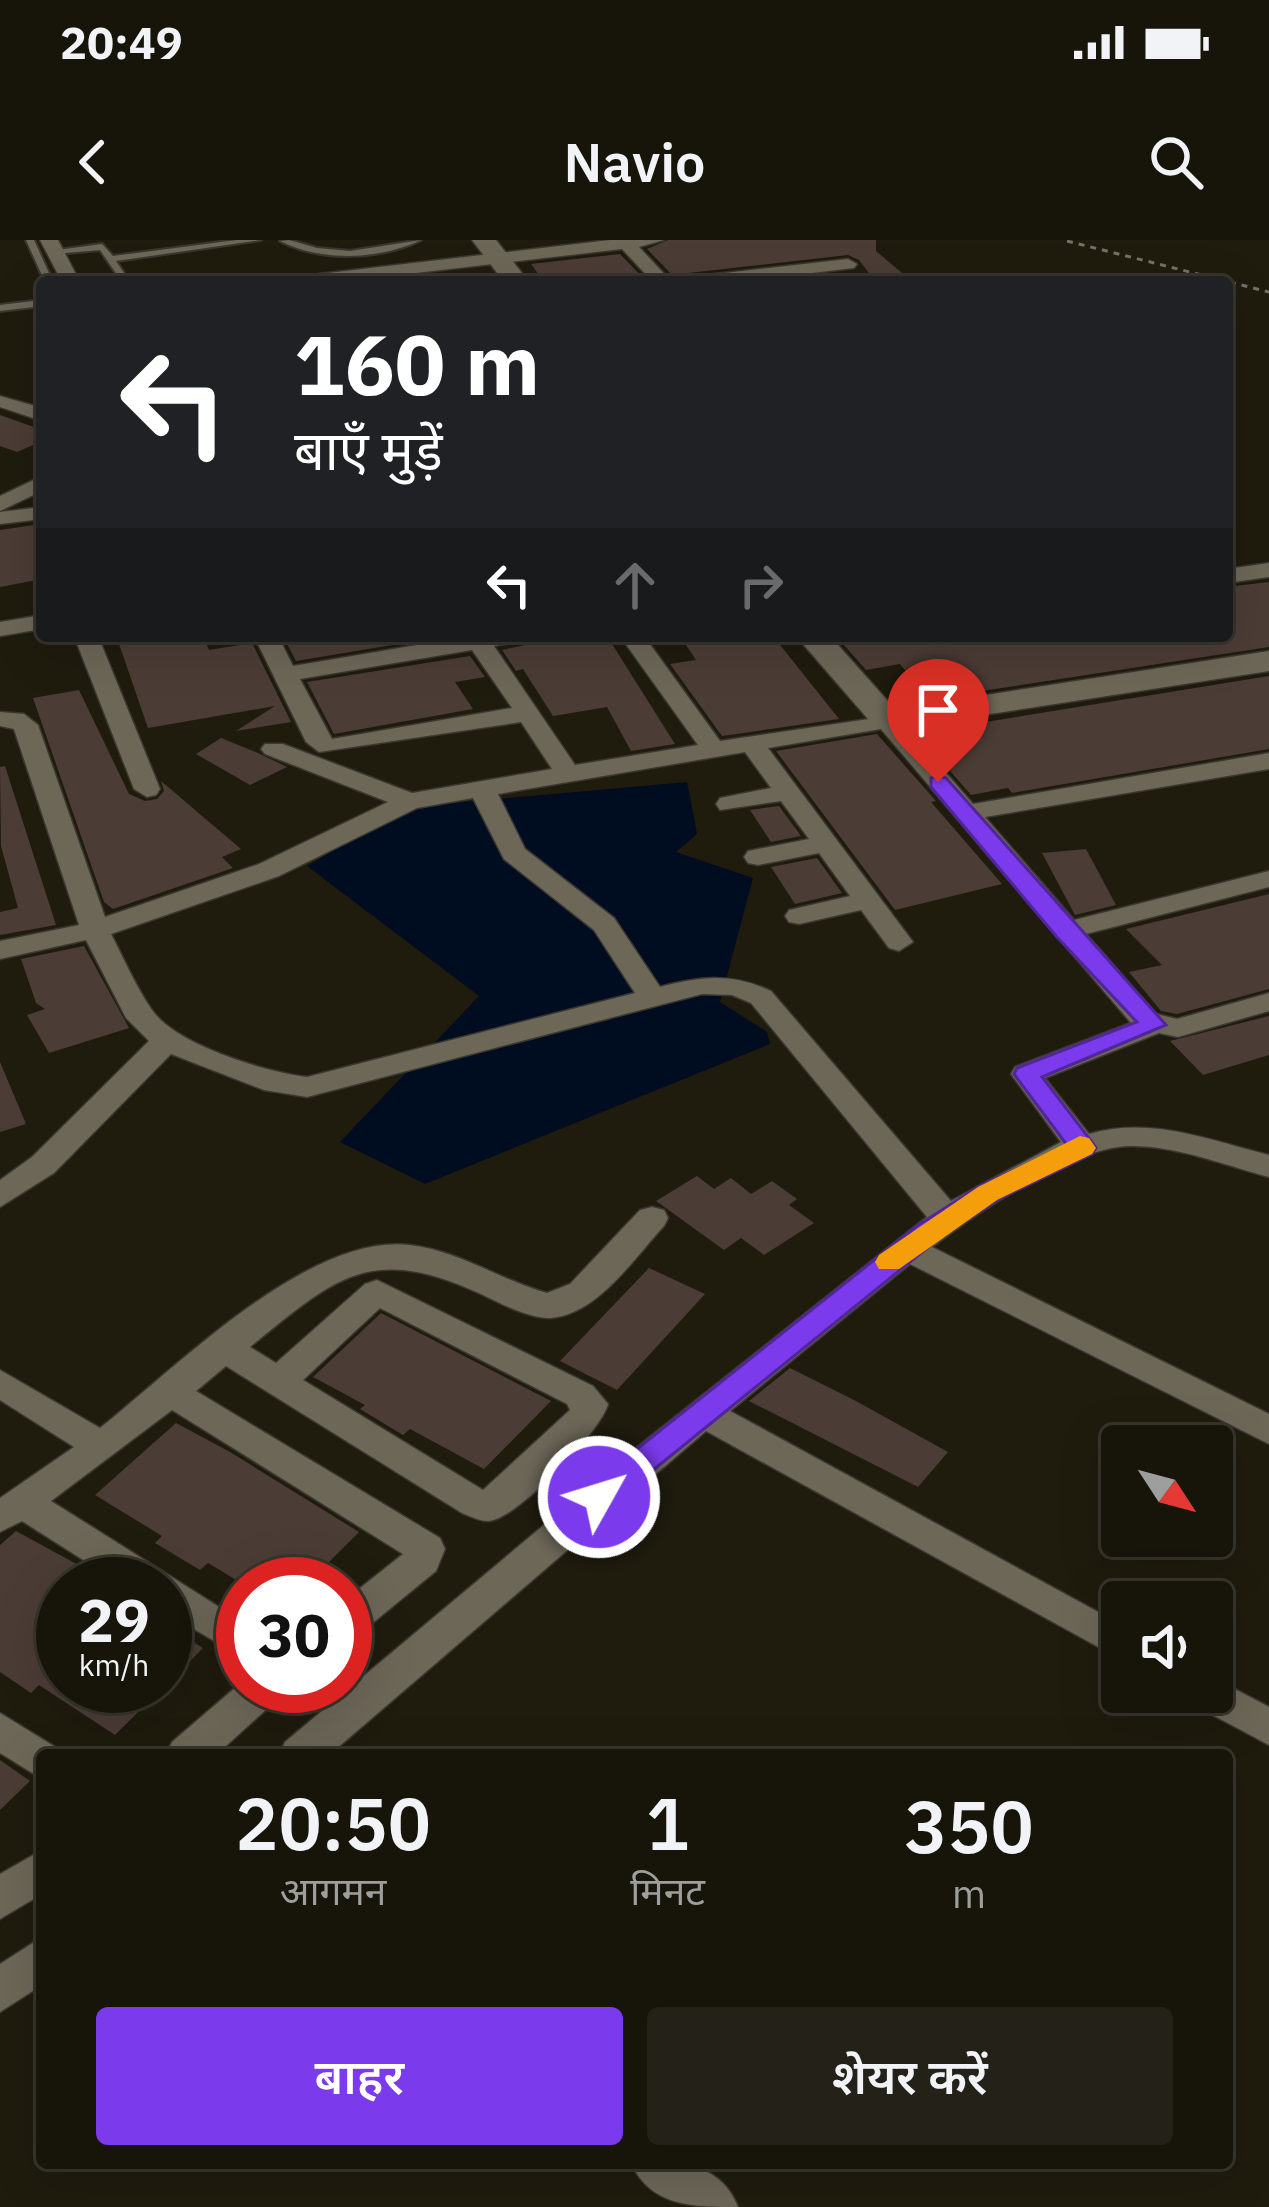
<!DOCTYPE html>
<html lang="hi">
<meta charset="utf-8">
<style>
:root{--surface:#17150a;--page:#242218;--text:#f1f3f6;--muted:#9e9f9c;--line:#36342b;--accent:#7c3aed}
body{margin:0;font-family:"IBM Plex Sans","Noto Sans Devanagari",sans-serif;background:var(--page);color:var(--text);height:100vh;display:flex;flex-direction:column;font-size:45px;white-space:nowrap}
*{box-sizing:border-box;margin:0}
p{font-size:39px;color:var(--muted)}
.icon{flex:none;width:66px;height:66px;fill:none;stroke:currentColor;stroke-width:2;stroke-linecap:round;stroke-linejoin:round}
.map{position:relative;flex:1;overflow:hidden}
.side{position:absolute;left:36px;top:1509px;width:1197px;height:420px;display:flex;flex-direction:column;background:var(--surface);border-radius:12px;box-shadow:0 12px 48px #0002,0 0 0 3px var(--line)}
.side>*{flex:none}
.guide{position:absolute;left:36px;top:36px;width:1197px;height:366px;border-radius:12px;box-shadow:0 12px 48px #0002,0 0 0 3px var(--line);background:#202124;color:#fff;overflow:hidden}
.needle{width:78px;rotate:126deg}
.fabs{position:absolute;left:1101px;top:1185px;display:grid;gap:24px}
.fabs a{display:grid;place-items:center;width:132px;height:132px;border-radius:12px;background:var(--surface);box-shadow:0 12px 48px #0002,0 0 0 3px var(--line);font-size:60px}
.speed{position:absolute;left:36px;top:1317px;display:flex;gap:24px;font-size:60px;font-weight:700;text-align:center}
.speed>*{display:grid;place-content:center;width:156px;height:156px;border-radius:50%;background:var(--surface);box-shadow:0 12px 48px #0002,0 0 0 3px var(--line);line-height:1}
.speed small{font-size:30px;font-weight:400}
.speed .limit{border:18px solid #d22;background:#fff;color:#111}
.pin{position:absolute;display:grid;place-items:center;width:102px;height:102px;color:#fff;margin:-123px -51px;border-radius:50% 50% 50% 0;rotate:-45deg;box-shadow:0 0 12px #0007}
.pin .icon{rotate:45deg}
.me{position:absolute;width:132px;margin:-66px;rotate:51deg;stroke-linejoin:round;filter:drop-shadow(0 0 9px #0008)}
.turn{display:flex;align-items:center;gap:42px;height:252px;padding:0 60px;font-size:54px}
.turn .icon{width:156px;height:156px;stroke-width:2.5}
.turn b{display:block;font-size:84px;line-height:102px}
.lanes{display:flex;align-items:center;height:114px;padding:0 60px;background:#0003;justify-content:center;gap:60px;direction:ltr}
.lanes .off{opacity:.35}
.eta{display:flex;justify-content:space-evenly;align-items:center;height:204px;text-align:center}
.eta b{font-size:72px;font-weight:600;line-height:84px}
.cta{display:flex;gap:24px;margin-top:auto;padding:24px 60px}
.cta a{flex:1;height:138px;border-radius:12px;background:var(--accent);color:#fff;font-size:48px;font-weight:600;line-height:138px;text-align:center}
.cta a+a{background:var(--page);color:var(--text)}
.status{display:flex;justify-content:space-between;align-items:center;height:84px;padding:0 60px;background:var(--surface);direction:ltr}
.status svg{height:33px;fill:currentColor}
header{display:flex;justify-content:space-between;align-items:center;height:156px;padding:0 60px;background:var(--surface);font-size:54px;font-weight:600}
.map>svg:first-child{display:block}
.water{fill:#000c1f}
.building{fill:#4c3c36}
.lines{fill:none;stroke-linecap:round;stroke-linejoin:round}
.lane-casing{stroke:#3a3731;stroke-width:4}
.street-casing{stroke:#3a3731;stroke-width:3}
.secondary-casing{stroke:#3a3731;stroke-width:3}
.path{stroke:#747165;stroke-width:3;stroke-dasharray:6 6;stroke-linecap:butt}
.lane{fill:#6c6757;fill-rule:evenodd}
.street{fill:#6c6757;fill-rule:evenodd}
.secondary{fill:#6c6757;fill-rule:evenodd}
.route{fill:#7c3aed;stroke:#51269a;stroke-width:3}
.slow{fill:#f59e0b}
</style>
<div class="status"><b>20:49</b><svg viewBox="0 0 49 12"><path d="M0 12V9h3v3zM5 12V6h3v6zM10 12V3h3v9zM15 12V0h3v12zM26 1h20v11H26zM47 4h2v5h-2z"/></svg></div>
<header><svg class="icon" aria-label="back" viewBox="0 0 24 24"><path d="M15 5l-7 7 7 7"/></svg>Navio<svg class="icon" aria-label="search" viewBox="0 0 24 24"><circle cx="10" cy="10" r="6"/><path d="M15 15l6 6"/></svg></header>
<div class="map">
<svg width="1269" height="1967" viewBox="0 0 1269 1967">
<rect width="100%" height="100%" fill="#1f1c0e"/>
<!-- water -->
<path class="water" d="M687,542L697,594L676,612L753,638L720,762L767,792L770,804L425,944L340,902L479,756L307,626L408,567Z"/>
<!-- building -->
<path class="building" d="M668,0H876V11L902,33L872,37L859,20L848,15L688,33L675,38L647,9Z
M620,14L647,42H544L531,24Z
M0,175L42,190V201L17,212L0,206Z
M42,284V339L0,347V290Z
M1269,342V407L929,459L900,424L866,430L843,404L892,396H1227V347Z
M130,396H165L166,401L203,396L209,410L252,403L291,482L236,491L275,466L148,488L118,401Z
M293,396H439L440,397L296,421L284,398Z
M566,396H607L675,504L631,511L607,467L553,476L523,429L516,431L502,410Z
M680,396H773L839,479L722,496L670,424L696,420Z
M470,416L485,437L455,442L473,469L334,494L307,442Z
M1269,436V509L1012,553L1008,548L971,555L917,493Z
M79,450L129,554L145,561L157,559L164,551L161,541L241,609L222,617L233,628L113,669L104,662L33,458Z
M877,494L936,561L931,562L1002,644L895,670L776,511Z
M221,498L258,513L287,527L250,545L196,514Z
M5,526L56,685L0,695V672L18,668L1,606L0,527Z
M779,566L801,596L771,602L750,570Z
M1086,609L1116,665L1075,675L1042,613Z
M817,618L842,653L795,664L771,627Z
M1269,654V749L1177,774L1161,771L1129,732L1162,725L1126,689Z
M84,706L129,788L49,813L27,775L45,769L36,763L21,719Z
M1269,776V815L1203,835L1170,801Z
M0,822L26,884L0,892Z
M697,936L714,949L731,938L751,954L772,941L797,959L789,965L814,983L764,1015L741,998L724,1010L656,961Z
M649,1028L705,1054L617,1150L560,1121Z
M381,1073L551,1161L484,1229L410,1189L403,1195L360,1169L365,1165L313,1137Z
M790,1128L854,1160L948,1212L918,1247L749,1161Z
M176,1183L230,1212L359,1292L307,1344H243L208,1323L200,1330L155,1303L162,1296L95,1255Z
M16,1291L113,1344H63V1446H144L130,1460L142,1468L115,1495L39,1445L31,1453L0,1432V1305Z
M165,1385L203,1408L178,1433L165,1425Z
M0,1520L30,1541L0,1570Z"/>
<g class="lines">
<!-- lane casing -->
<g class="lane-casing">
<path id="lane" d="M26,0H34L53,42H45Z
M237,0H261L116,21L130,42H122L100,10L54,14L50,11L102,4L113,16Z
M289,0L317,8L350,11L421,0C380,20 321,22 280,1Z
M42,60V66L0,71V65Z"/>
</g>
<!-- street casing -->
<g class="street-casing">
<path id="street" d="M40,0H58L80,42H62Z
M610,0H664L639,7L672,42H653L622,9L339,42L310,39L319,34Z
M848,19L857,24L854,28L736,42H680L689,37Z
M0,156L42,168V181L0,167Z
M42,236V251L0,271V256Z
M42,267V279L0,284V272Z
M1269,323V337L1227,343V329Z
M42,375V389L0,396V382Z
M74,396H98L160,549L156,555L147,557L134,549Z
M254,396H278L293,426L470,396H524L520,401L494,406L575,525L698,505L620,396H644L720,501L896,475L973,564L1269,513V529L985,577L1074,680L1269,631V647L1086,694L1156,774L1177,779L1269,753V771L1178,797L1159,793L1045,838L1089,894C1151,876 1208,900 1269,915V937C1224,925 1178,906 1131,906C1074,906 978,972 932,1007L1269,1174V1204L910,1024L730,1171L1122,1385V1420L706,1191L329,1515H279L285,1502L631,1212L927,977L751,763L732,755L702,754L307,857L264,850L171,814L54,933L0,967V940L32,917L149,801L126,778L86,700L0,719V701L79,685L14,489L0,486V472L24,474L38,485L105,677L259,624L388,562L265,514L261,509L265,504H283L412,553L552,529L521,482L319,512L306,502ZM472,410L512,468L332,499L300,439ZM881,489L1131,783L1015,827L1011,834L1061,902L951,961L771,751C732,733 702,736 660,747L614,678L525,609L498,554L745,512L771,548L720,558L716,564L720,570L781,561L809,599L748,611L744,617L748,623L758,625L819,613L850,656L789,670L785,676L789,682L799,684L861,670L889,708L899,711L913,702L768,508ZM473,558L504,619L594,690L635,753L307,837C266,832 176,805 152,770C136,747 124,719 111,694L279,636L417,568Z
M652,967L664,970L668,978L664,986C634,1018 598,1074 551,1078C529,1079 500,1063 481,1054C370,1003 336,1037 250,1107L276,1123L365,1044L377,1040L593,1146L608,1164C602,1190 517,1279 489,1281C481,1282 470,1276 462,1273L226,1126L196,1151L440,1298L445,1309L436,1331L359,1394L345,1399V1360L403,1314L172,1170L51,1261L243,1382V1418L165,1372V1344H121L22,1281L0,1292V1258L74,1207L0,1160V1130L100,1188C176,1128 307,994 409,1005C458,1010 500,1040 547,1053L570,1044L640,970ZM380,1068L567,1164L570,1170L483,1250L303,1140Z
M1212,1437L1269,1467V1505L1192,1464L1186,1452H1212Z
M243,1441V1446H285L279,1458L216,1515H166L172,1502Z
M0,1473L57,1508L60,1515H42V1539L0,1513Z
M42,1610V1654L0,1679V1634Z
M42,1697V1745L0,1772V1724Z
M631,1923C675,1923 719,1919 738,1967C694,1967 651,1967 631,1923Z"/>
</g>
<!-- secondary casing -->
<g class="secondary-casing">
<path id="secondary" d="M472,0H496L529,42H504Z
M796,396H830L895,469L1269,411V431L887,490L875,487Z"/>
</g>
<!-- path -->
<path class="path" d="M1067,1L1269,52"/>
<!-- lane -->
<use href="#lane" class="lane"/>
<!-- street -->
<use href="#street" class="street"/>
<!-- secondary -->
<use href="#secondary" class="secondary"/>
</g>
<!-- route -->
<path class="route" d="M938,536L946,538L1166,785L1042,837L1092,902L1096,908L1092,914L997,960L937,1000L610,1265H588L584,1257L588,1248L917,986L978,947L1067,905L1014,834L1017,828L1137,782L1056,696L931,547V538Z"/>
<!-- slow -->
<path class="slow" d="M1080,896L1089,898L1096,908L1092,914L997,960L899,1029H879L875,1022L879,1015L978,947Z"/>
</svg>
<div class="fabs">
<a><svg class="needle" viewBox="-14 -14 28 28"><path d="M0-13l5 13h-10z" fill="#e53935"/><path d="M0 13l5-13h-10z" fill="#9e9f9c"/></svg></a>
<a><svg class="icon" aria-label="sound" viewBox="0 0 24 24"><path d="M4 9h4l5-4v14l-5-4H4zM17 9q2 3 0 6"/></svg></a>
</div>
<div class="speed"><div>29<small>km/h</small></div><div class="limit">30</div></div>
<div class="pin" style="left:938px;top:542px;background:#d93025"><svg class="icon" aria-label="arrive" viewBox="0 0 24 24"><path d="M6 21V4h12l-3 4 3 4H6"/></svg></div>
<svg class="me" style="left:599px;top:1257px" viewBox="-20 -20 40 40"><circle r="17" fill="#7c3aed" stroke="#fff" stroke-width="3"/><path d="M0-11L8 9 0 5-8 9z" fill="#fff"/></svg>
<div class="guide">
<div class="turn"><svg class="icon" aria-label="left" viewBox="0 0 24 24"><path d="M17 20v-9H6M10 6l-5 5 5 5"/></svg><div><b>160 m</b>बाएँ मुड़ें</div></div>
<div class="lanes"><svg class="icon" aria-label="left" viewBox="0 0 24 24"><path d="M17 20v-9H6M10 6l-5 5 5 5"/></svg><svg class="icon off" aria-label="ahead" viewBox="0 0 24 24"><path d="M12 20V5M6 11l6-6 6 6"/></svg><svg class="icon off" aria-label="right" viewBox="0 0 24 24"><path d="M7 20v-9h11M14 6l5 5-5 5"/></svg></div>
</div>
<section class="side">
<div class="eta">
<div><b>20:50</b><p>आगमन</p></div>
<div><b>1</b><p>मिनट</p></div>
<div><b>350</b><p>m</p></div>
</div>
<div class="cta"><a>बाहर</a><a>शेयर करें</a></div>
</section>
</div>
